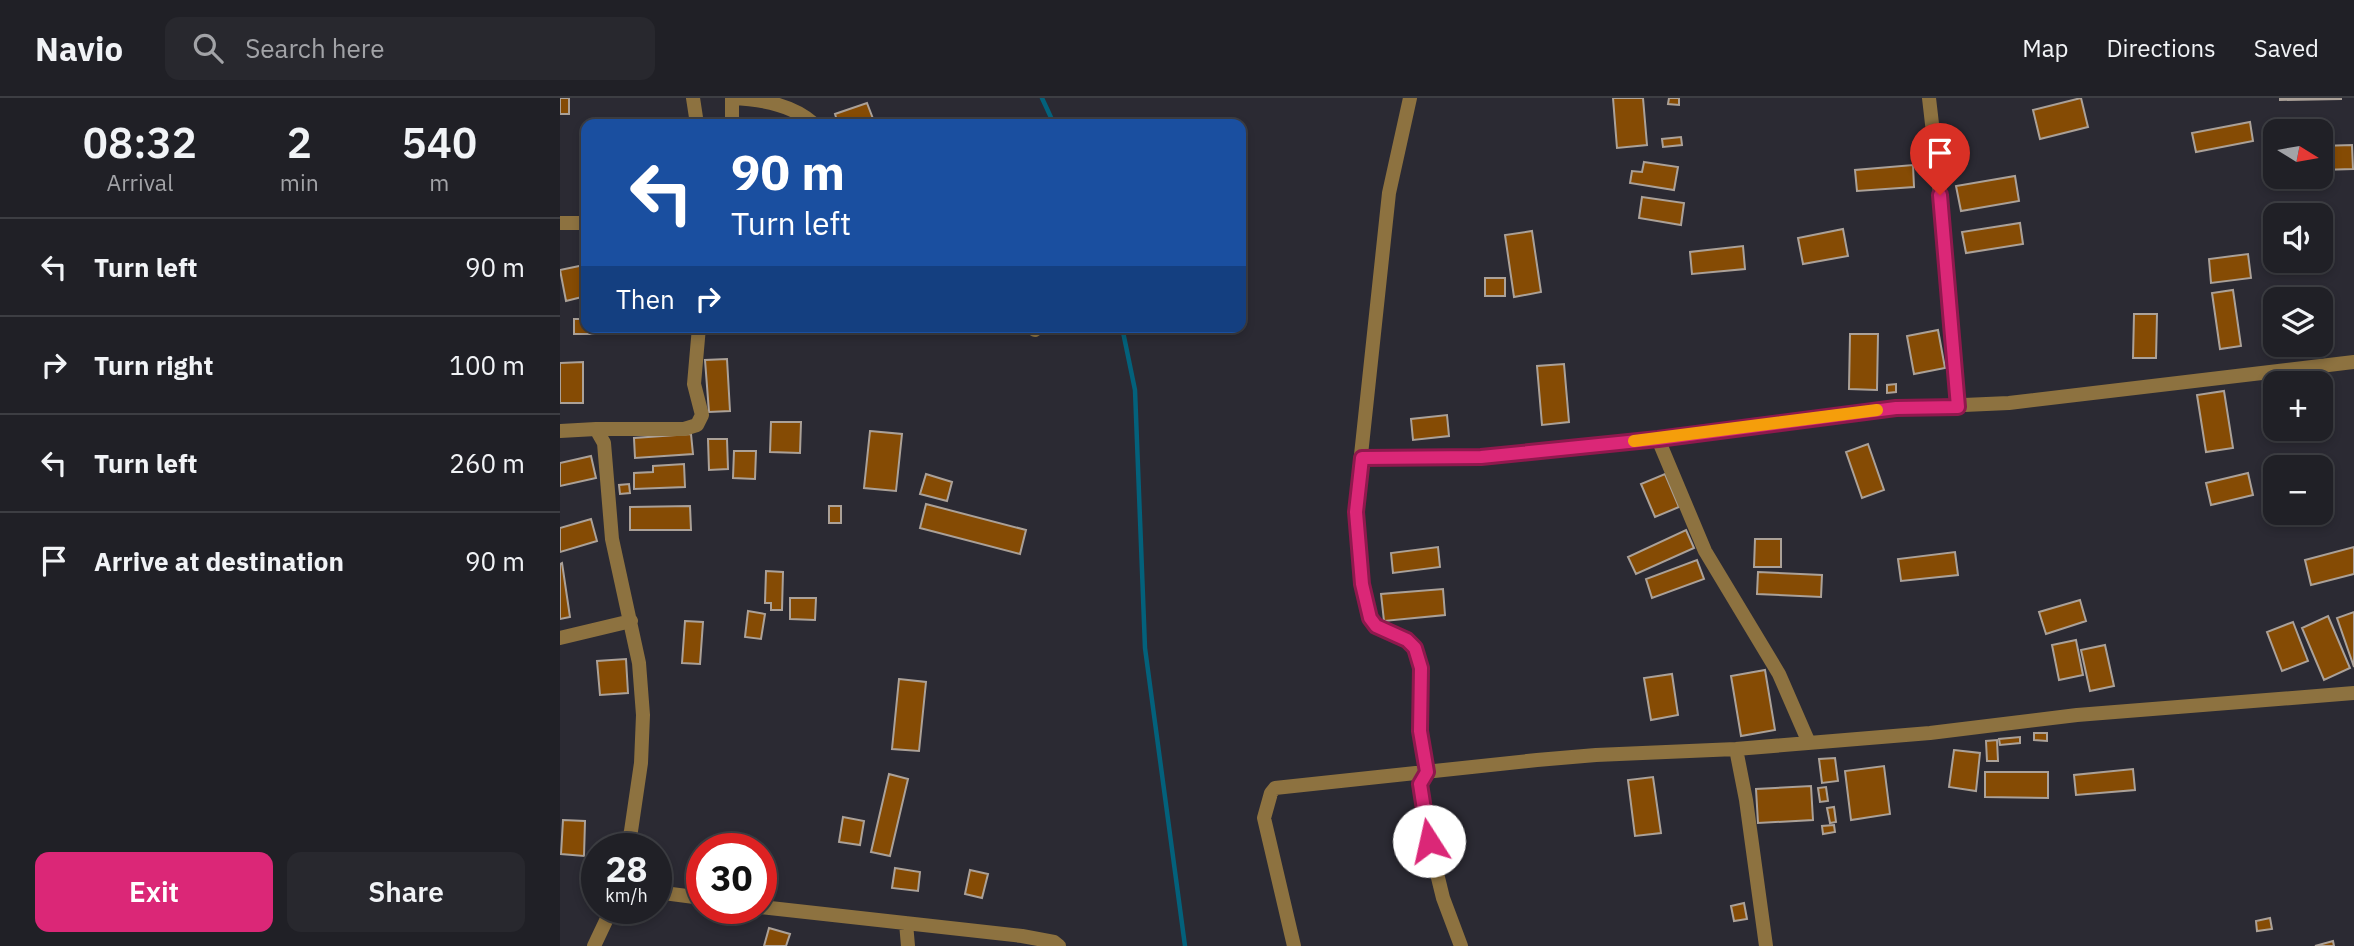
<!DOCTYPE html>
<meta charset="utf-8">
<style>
:root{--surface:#202026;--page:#28282e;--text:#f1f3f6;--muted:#a2a3a7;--line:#3d3e43;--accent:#db2777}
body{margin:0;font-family:"IBM Plex Sans",sans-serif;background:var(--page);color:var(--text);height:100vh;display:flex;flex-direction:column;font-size:26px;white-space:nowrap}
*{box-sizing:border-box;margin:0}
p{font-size:23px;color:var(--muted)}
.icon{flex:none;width:38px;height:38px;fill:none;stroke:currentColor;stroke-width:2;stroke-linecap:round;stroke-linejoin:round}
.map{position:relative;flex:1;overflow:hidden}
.drawer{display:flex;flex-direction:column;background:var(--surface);width:560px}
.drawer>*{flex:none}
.top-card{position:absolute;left:21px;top:21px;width:665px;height:214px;border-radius:14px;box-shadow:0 4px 10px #0003,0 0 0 2px var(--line);background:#1a4fa0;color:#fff;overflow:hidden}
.needle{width:46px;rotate:101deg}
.buttons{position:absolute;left:1703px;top:21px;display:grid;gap:14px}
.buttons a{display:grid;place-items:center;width:70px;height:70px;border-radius:14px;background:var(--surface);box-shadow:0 4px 10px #0003,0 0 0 2px var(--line);font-size:35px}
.speed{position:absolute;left:21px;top:735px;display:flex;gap:14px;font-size:35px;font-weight:700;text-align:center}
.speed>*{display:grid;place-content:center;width:91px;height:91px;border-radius:50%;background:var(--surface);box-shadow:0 4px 10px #0003,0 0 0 2px var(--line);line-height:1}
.speed small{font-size:18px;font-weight:400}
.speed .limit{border:10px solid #d22;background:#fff;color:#111}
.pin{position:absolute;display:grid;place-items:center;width:60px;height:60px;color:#fff;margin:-72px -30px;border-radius:50% 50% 50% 0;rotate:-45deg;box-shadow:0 0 7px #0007}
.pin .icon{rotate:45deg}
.me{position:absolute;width:77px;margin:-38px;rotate:350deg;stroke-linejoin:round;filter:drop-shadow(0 0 5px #0008)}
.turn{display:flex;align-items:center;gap:24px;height:147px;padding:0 35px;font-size:32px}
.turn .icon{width:91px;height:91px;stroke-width:2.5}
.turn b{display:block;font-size:49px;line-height:60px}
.then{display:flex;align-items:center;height:66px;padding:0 35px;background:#0003;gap:14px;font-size:26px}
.eta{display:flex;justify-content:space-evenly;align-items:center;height:119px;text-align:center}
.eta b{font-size:42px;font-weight:600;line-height:49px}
.action{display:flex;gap:14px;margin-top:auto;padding:14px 35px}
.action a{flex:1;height:80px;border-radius:14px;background:var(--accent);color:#fff;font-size:28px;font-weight:600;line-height:80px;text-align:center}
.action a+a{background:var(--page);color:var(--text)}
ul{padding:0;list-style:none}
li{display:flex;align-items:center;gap:21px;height:98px;padding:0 35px;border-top:2px solid var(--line)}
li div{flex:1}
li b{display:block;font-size:26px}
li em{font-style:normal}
header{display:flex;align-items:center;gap:42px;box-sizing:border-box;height:98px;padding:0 35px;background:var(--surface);border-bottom:2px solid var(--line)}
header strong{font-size:33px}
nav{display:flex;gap:38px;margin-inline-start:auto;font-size:24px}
.search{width:490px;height:63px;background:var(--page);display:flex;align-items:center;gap:18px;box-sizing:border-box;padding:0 24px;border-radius:14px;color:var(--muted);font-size:26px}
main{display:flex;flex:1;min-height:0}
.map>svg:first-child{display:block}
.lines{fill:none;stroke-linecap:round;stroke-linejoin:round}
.stream{stroke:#03617b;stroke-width:4.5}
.building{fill:#854b04;stroke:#aba198;stroke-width:2}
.minor{stroke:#8d7240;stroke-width:14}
.route-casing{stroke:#8e194d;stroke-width:18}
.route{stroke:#db2777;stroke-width:12}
.slow{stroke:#f59e0b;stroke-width:12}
</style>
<header>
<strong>Navio</strong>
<div class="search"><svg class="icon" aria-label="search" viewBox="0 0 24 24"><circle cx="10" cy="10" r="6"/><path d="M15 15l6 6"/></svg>Search here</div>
<nav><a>Map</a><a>Directions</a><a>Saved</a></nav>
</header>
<main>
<section class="drawer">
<div class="eta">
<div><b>08:32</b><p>Arrival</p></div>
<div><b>2</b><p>min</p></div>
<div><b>540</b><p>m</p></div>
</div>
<ul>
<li><svg class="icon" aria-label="left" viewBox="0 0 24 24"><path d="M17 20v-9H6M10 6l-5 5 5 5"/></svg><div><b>Turn left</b></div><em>90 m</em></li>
<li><svg class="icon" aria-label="right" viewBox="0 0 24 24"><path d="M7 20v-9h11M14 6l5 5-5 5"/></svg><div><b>Turn right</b></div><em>100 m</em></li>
<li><svg class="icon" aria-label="left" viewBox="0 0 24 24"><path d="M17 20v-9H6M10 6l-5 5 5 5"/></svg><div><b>Turn left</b></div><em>260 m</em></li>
<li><svg class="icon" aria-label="arrive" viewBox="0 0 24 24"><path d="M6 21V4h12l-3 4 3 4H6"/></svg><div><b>Arrive at destination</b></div><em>90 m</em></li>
</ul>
<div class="action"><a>Exit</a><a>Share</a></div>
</section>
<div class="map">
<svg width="1794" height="848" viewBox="0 0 1794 848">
<rect width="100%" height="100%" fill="#2b2a33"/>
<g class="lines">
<!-- stream -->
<path class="stream" d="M482,0L494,26
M562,229L575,292L585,550L625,848"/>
</g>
<!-- building -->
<path class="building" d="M0,0H9V16H0Z
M1053,0H1083L1087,47L1057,50Z
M1109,0H1119V7L1108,6Z
M1521,0L1528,29L1480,41L1473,12Z
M1720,0H1781V1L1720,2Z
M307,5L315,26H278L275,16Z
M1690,24L1693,43L1636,54L1632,35Z
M1121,39L1122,47L1103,49L1102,41Z
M1792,47L1793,71L1760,72V48Z
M1084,64L1118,69L1114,92L1070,85L1072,73L1082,74Z
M1353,67L1354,89L1297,93L1295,72Z
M1455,78L1459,103L1401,113L1396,88Z
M1082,99L1124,105L1121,127L1079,120Z
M1460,125L1463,146L1406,155L1402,134Z
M1283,131L1288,158L1243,166L1238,140Z
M972,133L981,194L954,199L945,137Z
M1183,148L1185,171L1132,176L1130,154Z
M1688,156L1691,180L1651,185L1649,161Z
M24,167L26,198L6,203L0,172Z
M925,180H945V198H925Z
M1673,192L1681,248L1660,251L1652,195Z
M1715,211V221H1711L1709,212Z
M1574,216H1597L1596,260H1573Z
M14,221H26V229H36V236H14Z
M1378,232L1385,270L1354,276L1347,238Z
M1290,236H1318L1317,292L1289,291Z
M167,261L170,313L149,314L145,262Z
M23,264V305H0V265Z
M1004,266L1009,324L982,327L977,268Z
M1336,286V294L1327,295V287Z
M1664,293L1673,350L1646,354L1637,297Z
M887,317L889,338L853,342L851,321Z
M211,324H241L240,355L210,354Z
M310,333L342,336L336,393L304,390Z
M131,336L133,356L75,360L74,340Z
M148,341H167L168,371L149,372Z
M1308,346L1324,392L1302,400L1286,354Z
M174,353H196L195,381L173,380Z
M31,358L36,380L0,388V365Z
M124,366L125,389L74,391V375L93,374V368Z
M1688,375L1693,397L1651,407L1646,385Z
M366,376L392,384L387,403L360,396Z
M1105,376L1119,409L1095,419L1081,386Z
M69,386L70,395L60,396L59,387Z
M366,406L466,432L460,456L360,430Z
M130,408L131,432H70V409Z
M269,408H281V425H269Z
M31,421L37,443L0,454V430Z
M1126,432L1134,450L1076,476L1068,459Z
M1195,441H1221V469H1194Z
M878,449L880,469L833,475L831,455Z
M1794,449V476L1751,487L1745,462Z
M1395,454L1398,477L1341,483L1338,461Z
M1137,462L1144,481L1092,500L1086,481Z
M2,465L10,519L0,521V466Z
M206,473L223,474L222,512H211V505H205Z
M1198,474L1262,477L1261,499L1197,496Z
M883,491L885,517L824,523L821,496Z
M230,500H256L255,522L230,521Z
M1520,502L1526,523L1486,536L1479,514Z
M188,513L205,516L201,541L185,539Z
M1794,514V569L1777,520Z
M1768,518L1790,570L1764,582L1742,530Z
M125,523L143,524L140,566L122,565Z
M1733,524L1748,563L1722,573L1707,534Z
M1516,542L1523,577L1499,582L1492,547Z
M1545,547L1554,588L1530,593L1521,552Z
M66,561L68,595L40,597L37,563Z
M1205,572L1215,632L1181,638L1171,578Z
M1112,576L1118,617L1091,622L1084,580Z
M339,581L366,584L359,653L332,651Z
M1474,635H1487V643L1474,642Z
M1460,639V645L1440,647L1439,641Z
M1437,642L1438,663H1427L1426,643Z
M1394,652L1420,655L1416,693L1389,689Z
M1275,660L1278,683L1262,685L1259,661Z
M1324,668L1330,716L1291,722L1285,673Z
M1573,671L1575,692L1516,697L1514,677Z
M1425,674H1488V700L1425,699Z
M329,676L348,681L330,758L311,754Z
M1093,679L1101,735L1075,738L1068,682Z
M1251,688L1253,722L1198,725L1196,691Z
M1266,689L1268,703L1260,704L1258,690Z
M1274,709L1276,724L1270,725L1267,710Z
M283,719L304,723L300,747L279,744Z
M3,722L25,723L24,758L1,756Z
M1274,727L1275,734L1263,736L1262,728Z
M335,770L360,774L358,793L332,790Z
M410,772L428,776L422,800L405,796Z
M1184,805L1187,821L1174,823L1171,808Z
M1710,820L1712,831L1697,833L1696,823Z
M209,830L230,836L226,848H204Z
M1773,843L1774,848H1755Z"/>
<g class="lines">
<!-- minor -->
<path class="minor" d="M133,0L137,26
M850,0L829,95L798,385V448L802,486L810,520L816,528L847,542L855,549L861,570L860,633L867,674L861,686L863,707L869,743L883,800L901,848
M1369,0L1383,121L1398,309
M172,26V0C200,1 232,6 254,26
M0,125H26
M474,229L475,232
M0,333L36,331
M1098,341L1145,453L1219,576L1249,645
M802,360L921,359L1098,341L1336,310L1449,305L1794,264
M0,540L71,523
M1176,651L1186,702L1206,848
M66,751L71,733L81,665L83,617L79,565L52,441L44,345L36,331H124L137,327L142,317L134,286L139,229
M96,794L142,800
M201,809L462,838L494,844L499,848
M346,825L348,848
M34,848L52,810
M734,848L704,720L711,695L715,690L977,662L1036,657L1176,651L1370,635L1517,617L1794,595"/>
</g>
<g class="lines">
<!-- route casing -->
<g class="route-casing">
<path id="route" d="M869,743L860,686L867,674L860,633L861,570L855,550L847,542L816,528L810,520L802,486L796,414L802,360L921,359L1098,341L1336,310L1398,309L1380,97"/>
</g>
<!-- route -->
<use href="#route" class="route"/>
<!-- slow -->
<path class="slow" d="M1074,343L1317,312"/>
</g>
</svg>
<div class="buttons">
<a><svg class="needle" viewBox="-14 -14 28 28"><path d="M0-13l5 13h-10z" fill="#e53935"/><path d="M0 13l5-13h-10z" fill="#a2a3a7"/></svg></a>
<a><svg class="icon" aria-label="sound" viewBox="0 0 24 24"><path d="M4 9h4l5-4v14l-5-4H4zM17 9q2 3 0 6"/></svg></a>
<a><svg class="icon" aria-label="layers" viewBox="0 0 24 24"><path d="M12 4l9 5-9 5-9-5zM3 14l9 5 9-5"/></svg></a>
<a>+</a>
<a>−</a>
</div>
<div class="speed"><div>28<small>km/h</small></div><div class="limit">30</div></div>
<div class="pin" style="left:1380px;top:97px;background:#d93025"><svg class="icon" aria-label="arrive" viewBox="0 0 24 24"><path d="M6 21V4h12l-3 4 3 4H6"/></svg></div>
<svg class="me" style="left:869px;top:743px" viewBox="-20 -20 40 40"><circle r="19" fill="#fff"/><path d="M0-13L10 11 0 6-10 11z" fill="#db2777"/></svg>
<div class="top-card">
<div class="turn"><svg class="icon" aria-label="left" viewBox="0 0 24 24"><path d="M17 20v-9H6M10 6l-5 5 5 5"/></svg><div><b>90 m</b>Turn left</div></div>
<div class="then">Then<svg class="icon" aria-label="right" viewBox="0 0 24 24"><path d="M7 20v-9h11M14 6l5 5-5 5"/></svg></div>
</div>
</div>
</main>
